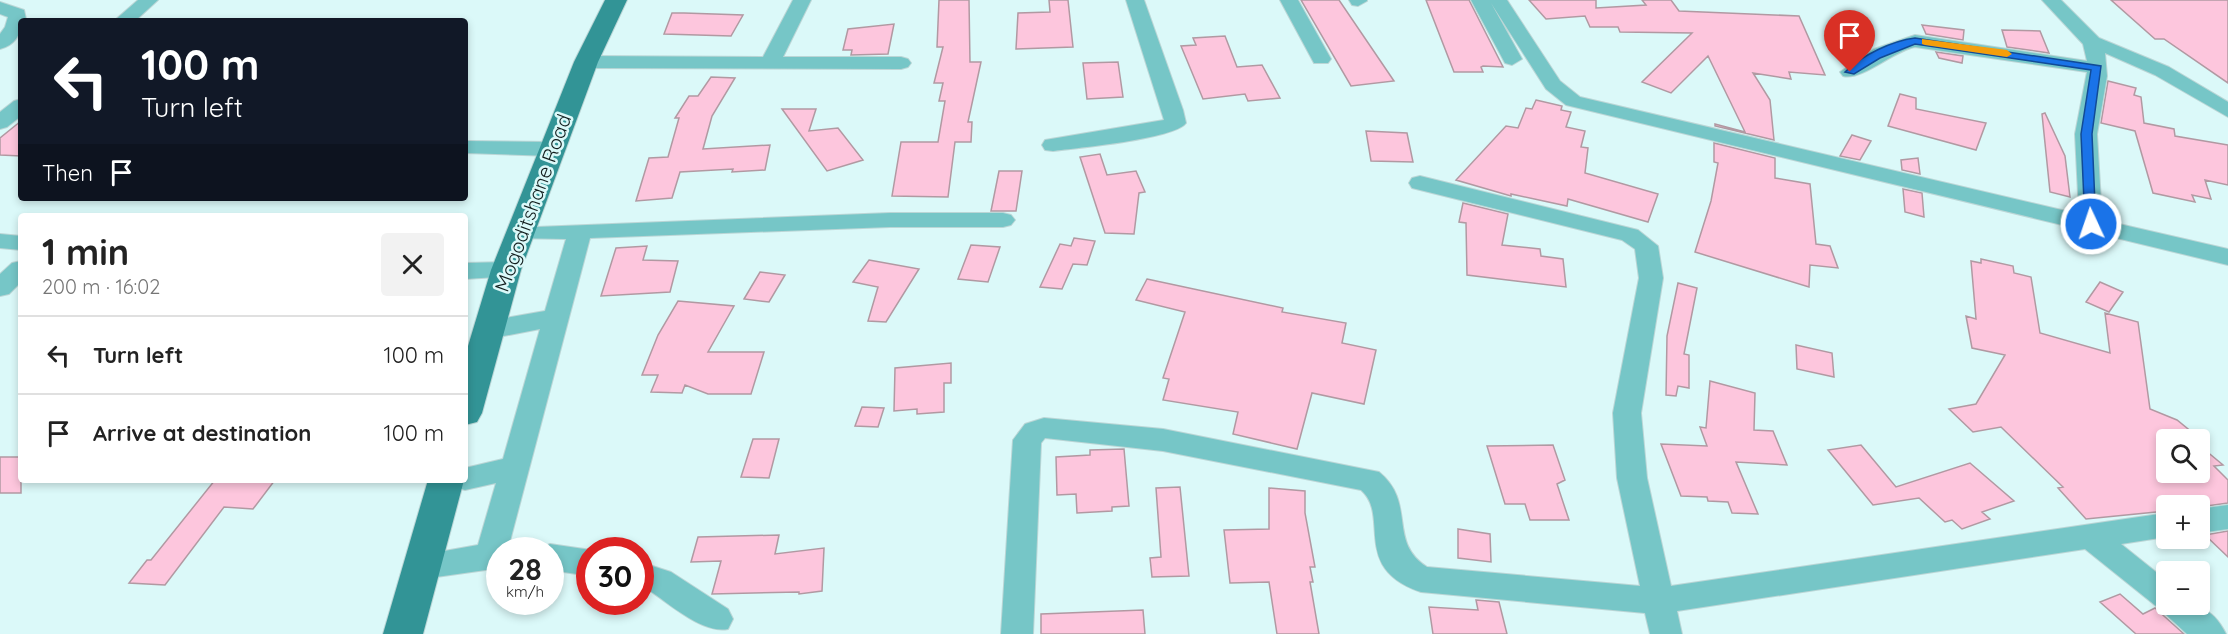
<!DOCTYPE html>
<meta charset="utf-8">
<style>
:root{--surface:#fff;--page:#f2f2f2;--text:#222;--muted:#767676;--line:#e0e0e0}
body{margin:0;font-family:Quicksand,sans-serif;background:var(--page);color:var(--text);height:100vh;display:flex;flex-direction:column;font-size:22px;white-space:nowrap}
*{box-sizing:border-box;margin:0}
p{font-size:20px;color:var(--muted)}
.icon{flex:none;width:33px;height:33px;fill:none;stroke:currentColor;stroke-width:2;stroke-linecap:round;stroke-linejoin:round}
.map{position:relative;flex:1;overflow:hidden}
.side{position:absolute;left:18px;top:213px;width:450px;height:270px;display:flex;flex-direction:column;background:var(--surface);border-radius:6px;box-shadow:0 3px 9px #0003}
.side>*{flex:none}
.banner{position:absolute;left:18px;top:18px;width:450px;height:183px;border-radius:6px;box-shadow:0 3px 9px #0003;background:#111827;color:#fff;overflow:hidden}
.fabs{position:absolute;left:2156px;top:429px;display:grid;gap:12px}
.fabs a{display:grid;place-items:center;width:54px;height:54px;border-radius:6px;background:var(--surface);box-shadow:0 3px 9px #0003;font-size:30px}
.speed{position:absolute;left:486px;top:537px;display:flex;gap:12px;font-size:30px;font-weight:700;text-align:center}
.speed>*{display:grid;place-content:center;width:78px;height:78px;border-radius:50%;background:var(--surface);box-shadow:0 3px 9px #0003;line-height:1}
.speed small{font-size:15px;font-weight:400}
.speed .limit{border:9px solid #d22;background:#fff;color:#111}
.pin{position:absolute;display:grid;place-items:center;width:51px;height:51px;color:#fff;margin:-62px -26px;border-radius:50% 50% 50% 0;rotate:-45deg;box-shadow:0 0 6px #0007}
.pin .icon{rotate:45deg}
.me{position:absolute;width:66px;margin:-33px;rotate:357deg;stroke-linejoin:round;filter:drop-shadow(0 0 4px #0008)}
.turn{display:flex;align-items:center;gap:21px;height:126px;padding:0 24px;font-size:27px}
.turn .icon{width:78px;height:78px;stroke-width:2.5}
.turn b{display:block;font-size:42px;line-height:51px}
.then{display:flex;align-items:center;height:57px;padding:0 24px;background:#0003;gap:12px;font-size:22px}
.round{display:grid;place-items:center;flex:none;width:63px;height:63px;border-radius:6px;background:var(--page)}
.summary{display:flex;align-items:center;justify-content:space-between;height:102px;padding:0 24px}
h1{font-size:36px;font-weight:700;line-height:45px}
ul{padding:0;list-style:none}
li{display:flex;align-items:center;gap:18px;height:78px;padding:0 24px;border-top:2px solid var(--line)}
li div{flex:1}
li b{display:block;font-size:22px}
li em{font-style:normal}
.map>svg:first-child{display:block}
.building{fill:#fdc6dd;stroke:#b199a2;stroke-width:1.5}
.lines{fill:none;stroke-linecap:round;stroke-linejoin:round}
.minor-casing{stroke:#bbd6d6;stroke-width:2}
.major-casing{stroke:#bbd6d6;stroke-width:2}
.minor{fill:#76c6c7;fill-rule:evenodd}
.major{fill:#329496;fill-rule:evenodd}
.route{fill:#1a73e8;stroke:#114b97;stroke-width:1.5}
.slow{fill:#f59e0b}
.labels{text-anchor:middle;stroke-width:5;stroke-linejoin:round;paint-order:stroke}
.street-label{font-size:20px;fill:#121d1d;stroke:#dbf9f9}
</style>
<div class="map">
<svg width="2228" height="634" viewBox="0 0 2228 634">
<rect width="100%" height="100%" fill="#dbf9f9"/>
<!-- building -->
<path class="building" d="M939,0H969L970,62H981L968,122H972L971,142H955L948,197L892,196L901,142H938L945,101H939L943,83H934L943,47H937Z
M1049,0H1068L1073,47L1016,49L1018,13L1050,12Z
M1301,0H1339L1394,81L1351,86Z
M1426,0H1469L1503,67L1483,66L1481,67L1483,72H1454Z
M1529,0H1596V8L1646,5L1642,0H1671L1679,11L1799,16L1825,75L1789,72L1791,79L1753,73L1770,100L1774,140L1715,126V124L1745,132L1708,56L1671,93L1642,82L1692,33L1620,32L1618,27H1590L1585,16L1546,19Z
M2111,0H2228V83L2164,39H2155Z
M672,13H684L743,15L731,36L664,34Z
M894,24L888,54L851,55L852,50H843L848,29Z
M1922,25L1964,30L1963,40L1926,34Z
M2002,30L2040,31L2049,53L2007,47Z
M1225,36L1237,67L1262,65L1280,98L1248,101L1245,94L1203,99L1181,46L1196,45L1193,38Z
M1936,52L1963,56L1962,63L1939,58Z
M1118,62L1123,97L1087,99L1083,63Z
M711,77L735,78L712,116L703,149L770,145L765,170L732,172L733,169L680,172L672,198L636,201L649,158L668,157L679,118H675L689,96H698Z
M2108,81L2136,88L2134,95L2141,97L2144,123L2174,129L2175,136L2228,145V185L2205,180L2211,199L2192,195L2195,202L2153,193L2135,131L2101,123Z
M1900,94L1916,98V109L1986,123L1976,150L1888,126Z
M1536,100L1562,106L1561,110L1571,112L1566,127L1585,131L1581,147L1588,148L1585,173L1658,194L1648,222L1568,199L1567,206L1511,194V196L1456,180L1506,126L1518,128L1526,108L1532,109Z
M782,109H816L809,131L838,128L863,160L827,171Z
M2045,113L2065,156L2070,197L2050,192L2042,114Z
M21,121V156L0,155V138Z
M1366,131L1407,133L1413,162L1371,161Z
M1852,135L1871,141L1860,160L1840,156Z
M1714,143L1775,158V178L1810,184L1816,244L1830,246L1838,268L1810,265L1809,287L1695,252L1711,201L1718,163L1714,162Z
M1100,154L1107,175L1136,171L1145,192L1139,193L1134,234L1105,233L1080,157Z
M1918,158L1920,174L1902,170L1901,160Z
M999,171H1022L1016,211H991Z
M1903,189L1922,193L1924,217L1905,212Z
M1463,203L1508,214L1502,245L1540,249L1541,256L1563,259L1566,287L1467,275L1466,223L1459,222Z
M1074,238L1095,241L1087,265L1073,264L1062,289L1040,287L1060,244L1071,246Z
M971,245L1000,247L988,282L958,279Z
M647,246L643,260L678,261L670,292L601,296L616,248Z
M1981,259L2013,266L2014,273L2031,277L2040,333L2110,353L2105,313L2138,322L2150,409L2177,420L2193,433L2188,435L2193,440H2166V472H2199V445L2223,465L2214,466L2228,480V503L2199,507L2166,506V511L2086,519L2058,488L2063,487L2001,427L1973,432L1949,409L1976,404L2005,355L1972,348L1966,316L1976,319L1971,261L1981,263Z
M869,260L919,269L886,322L868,321L878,287L853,282Z
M760,272L785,275L769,302L744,299Z
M1147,279L1283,308L1282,312L1346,323L1342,343L1376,350L1364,404L1312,393L1297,449L1233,434L1238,412L1163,400L1169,379L1163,378L1185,312L1136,300Z
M2100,282L2123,292L2109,312L2086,302Z
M1678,283L1697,288L1684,354L1689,355V388L1678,386L1676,396L1666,395L1667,336Z
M678,301L734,306L708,352H764L751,394H708L685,385L682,393L651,392L658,375H642L658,335Z
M1796,345L1832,353L1834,377L1797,369Z
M951,363V383H944V412L917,414V409L894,411L895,368Z
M1710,381L1755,393L1754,430L1773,431L1787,465L1736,462L1758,514L1732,513L1728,502L1708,501L1707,497L1681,496L1661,444L1707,446L1700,427L1706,428Z
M862,407L884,408L878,427L855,426Z
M753,439H779L769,478L741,477Z
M1553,445L1565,480L1557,484L1569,520H1530L1525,504H1505L1487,446Z
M1861,445L1896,487L1970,463L2014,501L1982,512L1990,519L1962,529L1952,520L1945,522L1919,498L1873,505L1828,450Z
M1124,449L1129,506L1112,507V511L1077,513L1076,494L1057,495L1056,457L1090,455V450Z
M0,457H21V493H0Z
M215,480H275L253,509L224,507L165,585L129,583L147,560H151Z
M1180,487L1189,576L1152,577L1150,558L1161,557L1156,488Z
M1269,488L1305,491V513L1315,567H1310L1313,582H1310L1319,634H1277L1269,582L1230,583L1224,530L1269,529Z
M1458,529L1490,534L1491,562L1458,558Z
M2228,531V557L2205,535Z
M779,535L775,554L824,548L822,591L799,594V592L712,594L721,561L691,562L698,537Z
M2120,594L2143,614L2155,608L2184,634H2136L2100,602Z
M1476,600L1499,602L1507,634H1433L1429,607L1478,610Z
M1143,610L1145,634H1041V614Z"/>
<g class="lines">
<!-- minor casing -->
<g class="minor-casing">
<path id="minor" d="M138,0H158L135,21H114Z
M793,0H811L783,57H901L908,59L911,63L908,67L901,69L586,68L576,62L586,56L763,57Z
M1126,0H1144L1183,110L1186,123C1175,139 1076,148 1053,151L1045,150L1042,145L1045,140L1164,120Z
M1280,0H1298L1331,59L1328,63H1314Z
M1349,0H1367V1L1358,6L1352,5Z
M1471,0H1507L1560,81L1580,97L2079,214L2075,134L2087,72L1915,47C1893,51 1862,81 1843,76L1840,72L1874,49L1915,35L2087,61L2083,44L2042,0H2061L2099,38L2169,67L2228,102V117L2155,75L2105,53L2107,76L2097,134L2102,220L2228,249V265L1566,105L1546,89L1491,3L1522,59L1512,65L1505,63Z
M0,2L24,10L26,19L21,21C21,35 15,45 0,49V34L5,27L8,17L0,14Z
M21,99V116L7,127L0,129V112L14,101Z
M465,141L552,142L560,144L563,149L560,154L552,156L465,153Z
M1420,176L1638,230L1658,246L1663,278L1641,413L1647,478L1671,586L2166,513V537L2121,544L2166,580V604C2194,604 2212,605 2226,634H2187L2161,610L2085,549L1677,611L1682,634H1650L1645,613L1421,592C1350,568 1391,516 1361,490L1163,451L1045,438L1041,443L1033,634H1001L1013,440L1025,424L1044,418L1163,429L1379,472C1417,503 1387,542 1427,567L1640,586L1617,478L1613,413L1639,278L1635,249L1622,240L1412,188L1409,183L1412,178Z
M890,213H1003L1011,215L1015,220L1011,225L1003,227H890L590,238L509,545L513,550H500V568L422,579L411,575L406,566L411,557L478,545L496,483L465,490L455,487L451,480H465V468L503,459L540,329L488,339L479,336L475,330L479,324L488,321L545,311L566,239L511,238L507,233L511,228Z
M0,234L21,236V250L0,248Z
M21,261V282L9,294L0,296V274L12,263Z
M506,262L515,264L518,270L515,276L465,279V263Z
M2228,505V529L2199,533V509Z
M550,544L591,550L590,576L550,570V550H538Z
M640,562L671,572L728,609L733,619L728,629C703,634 671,605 650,591L640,588Z"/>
</g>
<!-- major casing -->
<g class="major-casing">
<path id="major" d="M605,0H627L598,62L521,270L482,413L477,422L465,425V356L491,270L574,62Z
M428,480H464L423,634H383Z"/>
</g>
<!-- minor -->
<use href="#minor" class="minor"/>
<!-- major -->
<use href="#major" class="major"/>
</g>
<!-- route -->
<path class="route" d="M1915,38L2101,66L2092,134L2096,227H2087L2085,224L2081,134L2091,70L1915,44L1880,58L1854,74L1845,72C1862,55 1892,41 1915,38Z"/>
<!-- slow -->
<path class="slow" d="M1922,39L2007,50L2012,54L2007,57L1925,45L1922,44Z"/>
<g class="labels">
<!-- street labels -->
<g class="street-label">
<text transform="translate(533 203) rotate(-70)" y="7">Mogoditshane Road</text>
</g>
</g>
</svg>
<div class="fabs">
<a><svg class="icon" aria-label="search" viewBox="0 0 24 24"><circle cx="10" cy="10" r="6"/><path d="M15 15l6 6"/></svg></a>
<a>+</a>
<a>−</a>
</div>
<div class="speed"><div>28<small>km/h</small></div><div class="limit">30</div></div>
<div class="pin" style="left:1850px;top:72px;background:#d93025"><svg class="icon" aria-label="arrive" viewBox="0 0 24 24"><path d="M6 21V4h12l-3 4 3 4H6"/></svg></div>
<svg class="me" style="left:2091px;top:224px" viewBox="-20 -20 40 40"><circle r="17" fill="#1a73e8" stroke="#fff" stroke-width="3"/><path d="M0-11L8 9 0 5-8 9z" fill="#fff"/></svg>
<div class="banner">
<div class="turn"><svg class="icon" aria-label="left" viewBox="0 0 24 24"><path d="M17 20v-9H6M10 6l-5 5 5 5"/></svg><div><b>100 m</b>Turn left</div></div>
<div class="then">Then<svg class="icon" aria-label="arrive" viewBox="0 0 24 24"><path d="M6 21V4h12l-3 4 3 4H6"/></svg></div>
</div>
<section class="side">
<div class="summary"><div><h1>1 min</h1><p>200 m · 16:02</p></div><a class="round"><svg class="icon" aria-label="close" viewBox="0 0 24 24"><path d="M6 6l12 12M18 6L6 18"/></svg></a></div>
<ul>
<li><svg class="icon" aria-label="left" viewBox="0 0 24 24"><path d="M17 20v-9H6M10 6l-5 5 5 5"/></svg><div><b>Turn left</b></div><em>100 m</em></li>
<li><svg class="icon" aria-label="arrive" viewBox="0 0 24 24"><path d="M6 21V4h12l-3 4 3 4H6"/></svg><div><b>Arrive at destination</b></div><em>100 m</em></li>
</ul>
</section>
</div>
